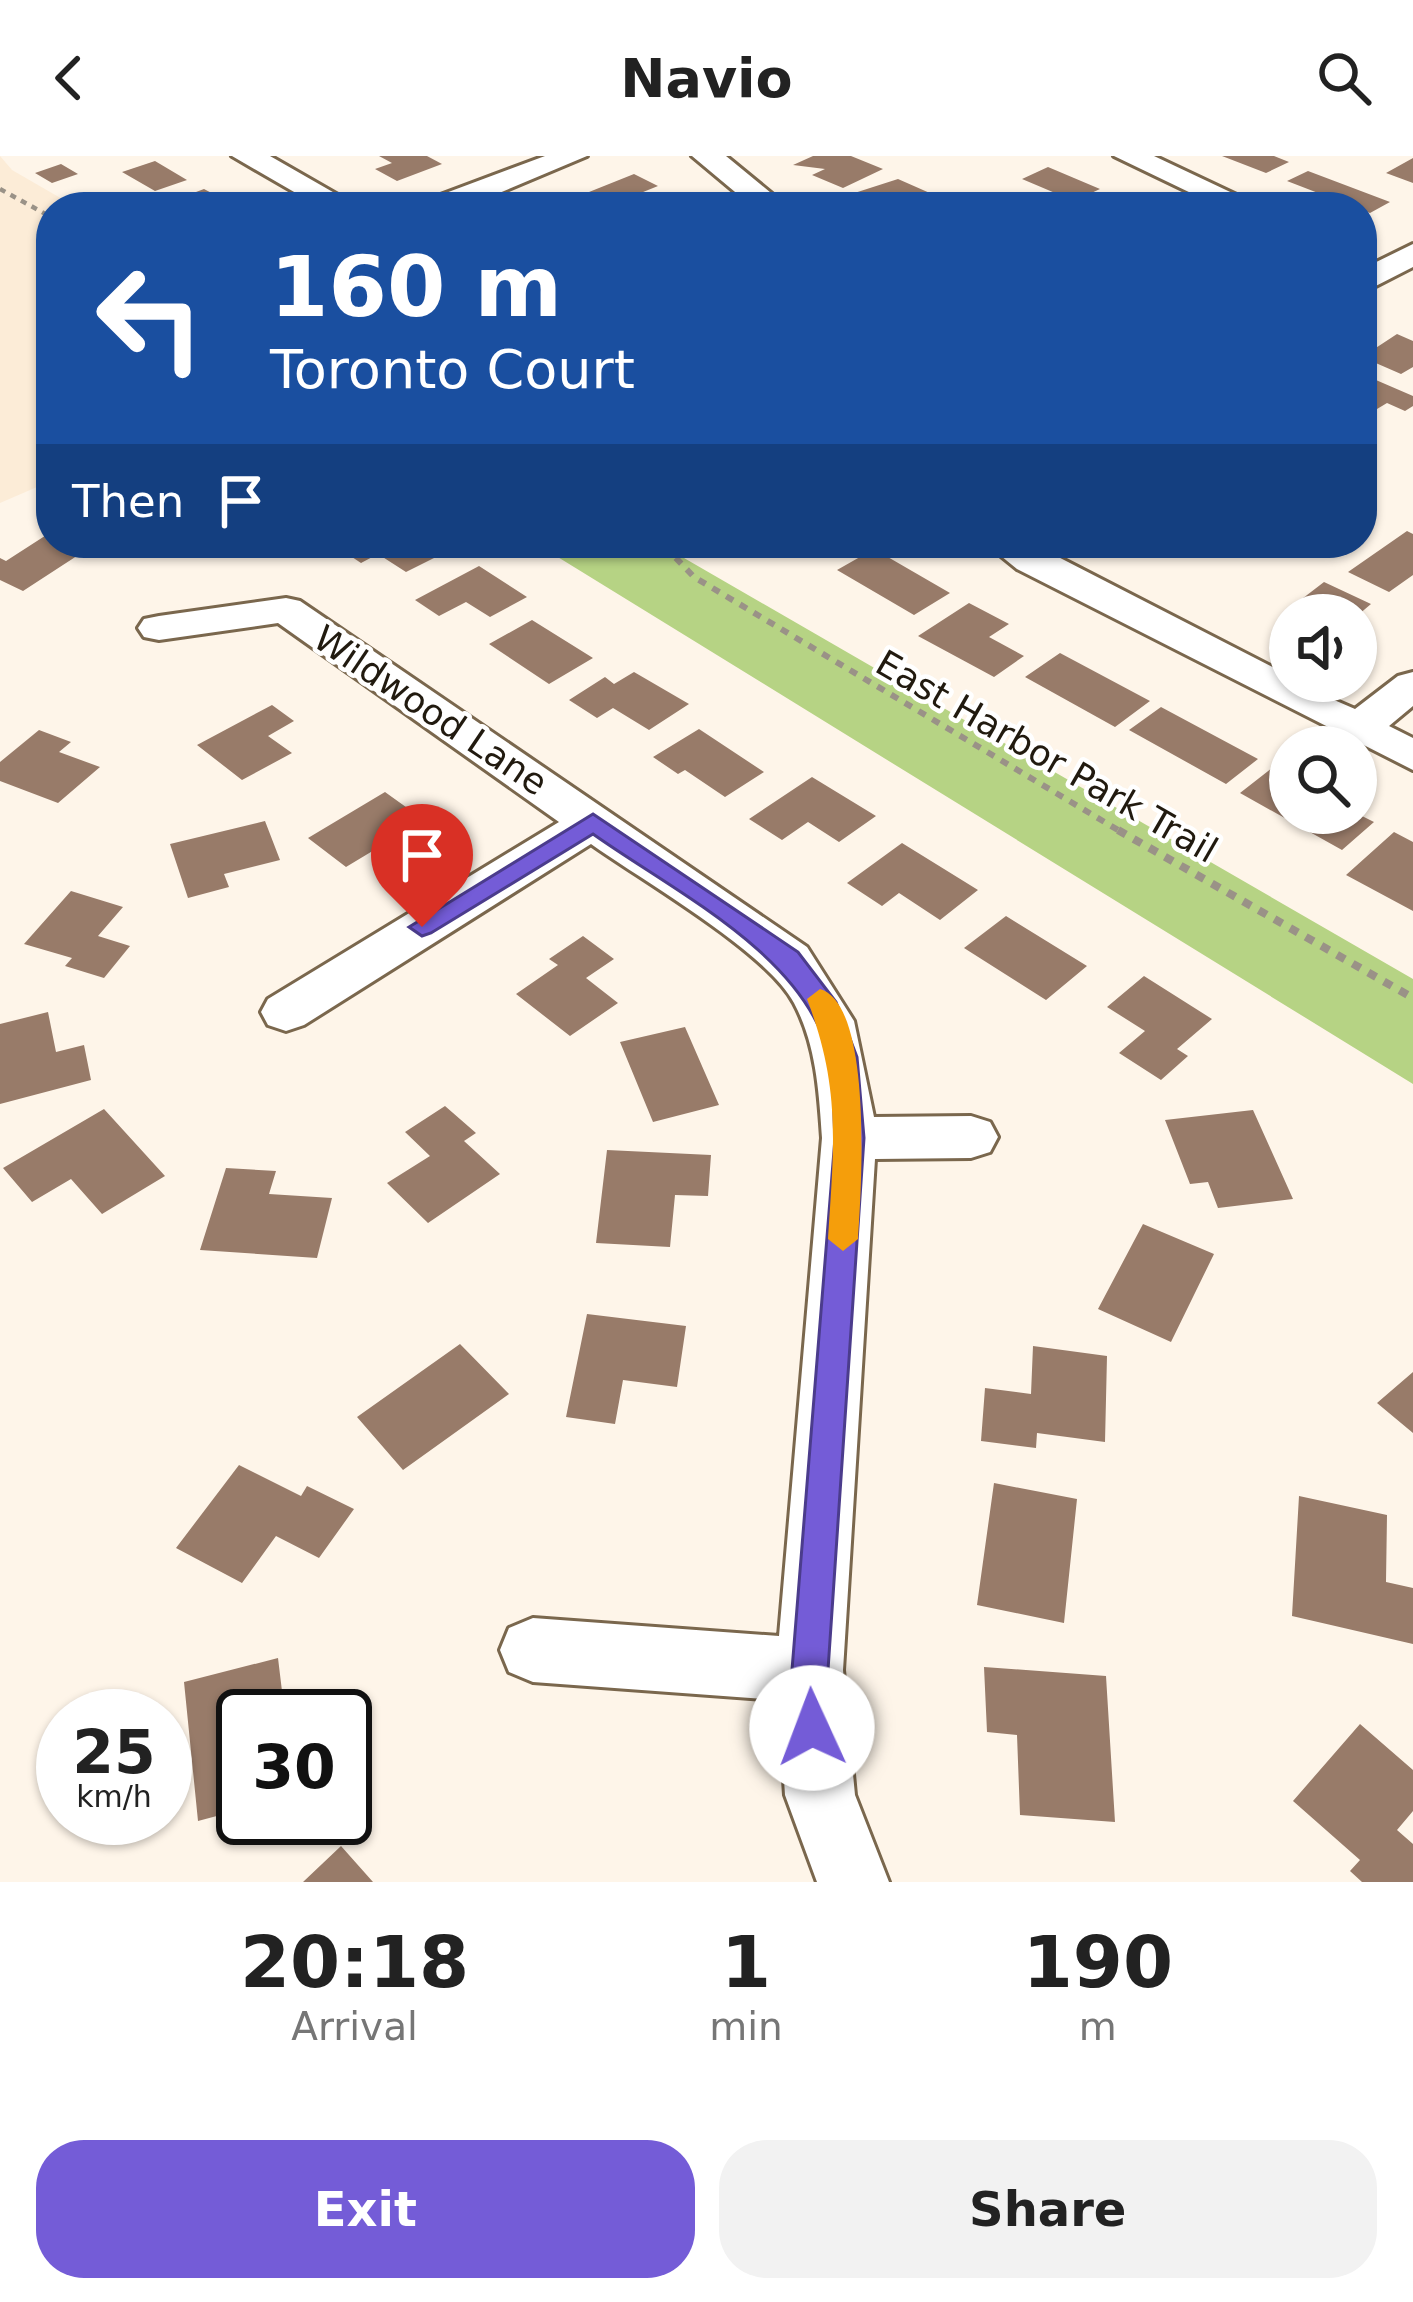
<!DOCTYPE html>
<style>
:root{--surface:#fff;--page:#f2f2f2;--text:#222;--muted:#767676;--accent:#745cd7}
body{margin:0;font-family:"DejaVu Sans",sans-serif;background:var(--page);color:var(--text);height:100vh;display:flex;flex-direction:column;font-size:45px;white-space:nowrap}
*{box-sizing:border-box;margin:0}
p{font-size:39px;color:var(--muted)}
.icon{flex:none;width:66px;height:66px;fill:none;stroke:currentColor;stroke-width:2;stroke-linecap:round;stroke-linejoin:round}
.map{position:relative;height:1726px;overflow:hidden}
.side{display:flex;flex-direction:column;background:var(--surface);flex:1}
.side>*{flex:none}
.guide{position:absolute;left:36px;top:36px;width:1341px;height:366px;border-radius:48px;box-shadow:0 3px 9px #0004;background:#1a4fa0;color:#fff;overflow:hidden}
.tools{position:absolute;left:1269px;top:438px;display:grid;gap:24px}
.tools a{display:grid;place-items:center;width:108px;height:108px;border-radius:50%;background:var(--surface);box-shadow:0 3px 9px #0004;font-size:60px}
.speed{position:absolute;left:36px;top:1533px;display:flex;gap:24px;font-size:60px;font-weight:700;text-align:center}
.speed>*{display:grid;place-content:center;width:156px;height:156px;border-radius:50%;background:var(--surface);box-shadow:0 3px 9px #0004;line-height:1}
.speed small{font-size:30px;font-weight:400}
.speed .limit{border:6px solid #111;border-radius:18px;background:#fff;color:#111}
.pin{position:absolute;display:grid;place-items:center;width:102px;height:102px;color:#fff;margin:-123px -51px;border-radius:50% 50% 50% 0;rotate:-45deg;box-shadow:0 0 12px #0007}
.pin .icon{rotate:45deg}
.me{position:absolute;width:132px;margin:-66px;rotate:358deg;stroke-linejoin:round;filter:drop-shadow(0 0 9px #0008)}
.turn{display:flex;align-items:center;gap:42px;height:252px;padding:0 36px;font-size:54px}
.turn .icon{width:156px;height:156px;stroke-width:2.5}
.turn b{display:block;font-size:84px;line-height:102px}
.then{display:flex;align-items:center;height:114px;padding:0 36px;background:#0003;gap:24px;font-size:45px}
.eta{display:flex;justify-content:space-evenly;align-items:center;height:204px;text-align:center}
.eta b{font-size:72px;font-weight:800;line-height:84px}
.primary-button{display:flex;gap:24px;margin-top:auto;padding:24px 36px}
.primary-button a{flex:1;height:138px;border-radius:48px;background:var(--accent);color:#fff;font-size:48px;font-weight:800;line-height:138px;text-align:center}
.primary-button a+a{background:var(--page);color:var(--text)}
header{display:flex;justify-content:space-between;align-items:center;height:156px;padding:0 36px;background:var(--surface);font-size:54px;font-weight:800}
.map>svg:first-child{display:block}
.built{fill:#fcecd7}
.green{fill:#b6d384}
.building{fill:#987b69}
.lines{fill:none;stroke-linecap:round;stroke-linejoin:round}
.minor-casing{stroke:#7a674d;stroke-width:6}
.path-far2{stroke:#9a9287;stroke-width:4.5;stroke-dasharray:6 6;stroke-linecap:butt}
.path-far1{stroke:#9a9287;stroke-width:6;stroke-dasharray:8 8;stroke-linecap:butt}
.path{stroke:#9a9287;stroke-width:8;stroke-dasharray:9 9;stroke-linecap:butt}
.minor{fill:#fff;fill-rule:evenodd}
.route{fill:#745cd7;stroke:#4b3c8c;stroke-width:3}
.slow{fill:#f59e0b}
.labels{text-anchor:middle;stroke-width:9;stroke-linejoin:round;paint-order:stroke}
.street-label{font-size:36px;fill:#211a0f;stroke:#fff}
</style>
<header><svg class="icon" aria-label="back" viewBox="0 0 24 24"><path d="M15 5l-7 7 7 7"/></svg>Navio<svg class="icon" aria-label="search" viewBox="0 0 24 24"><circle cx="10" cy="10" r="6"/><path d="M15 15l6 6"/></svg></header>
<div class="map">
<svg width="1413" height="1726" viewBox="0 0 1413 1726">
<rect width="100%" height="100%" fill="#fef5e9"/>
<!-- built -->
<path class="built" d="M0,0L12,14L76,51H51V325L0,347Z"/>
<!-- green -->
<path class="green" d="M535,387H695L684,402L1413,823V928Z"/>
<!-- building -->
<path class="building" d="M379,0H427L442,8L397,25L375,13L392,7Z
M813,0H851L883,13L843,32L812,19L825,13L793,9Z
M1222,0H1274L1289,6L1266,17Z
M1413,2V27L1386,17Z
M155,5L187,24L155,35L122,16Z
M61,8L78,18L52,27L35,17Z
M1048,11L1100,33L1074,45L1022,23Z
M1308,15L1390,46L1370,57L1287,25Z
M634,18L658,30L606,51L574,42Z
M898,23L957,49L865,51L842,41Z
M204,33L221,42L197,51H156Z
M1397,178L1413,185V211L1401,218L1362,201Z
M1362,218L1413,240V250L1405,255L1387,247L1362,262Z
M1407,375L1413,378V419L1389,436L1348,416Z
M51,376V387L86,394L23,435L0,424V402L6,405Z
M331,387H432L446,396L406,416L378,398L361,407Z
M874,393L950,437L914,459L837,414Z
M479,410L527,441L490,461L466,446L439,460L415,444Z
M1324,426L1371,448L1358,459L1290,463L1281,459Z
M969,447L1009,468L989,481L1024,500L994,521L918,480Z
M532,464L593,502L549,528L489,488Z
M1060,497L1150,545L1115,571L1025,521Z
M634,516L689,548L649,574L613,552L597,562L569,544L605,521L614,528Z
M272,549L294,565L268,580L292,597L242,624L197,589Z
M1161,551L1258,603L1226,628L1129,574Z
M699,573L764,616L725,641L685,614L678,618L653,601Z
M39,574L71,586L59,596L100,611L58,647L0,625V606Z
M1272,612L1290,622V657H1356L1374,666L1342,694L1240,637Z
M812,621L876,660L839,686L808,666L782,684L749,663Z
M385,636L424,664L346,711L308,682Z
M265,665L280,704L224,718L229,731L188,742L170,688Z
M1394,676L1413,686V755L1346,719Z
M902,687L978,734L940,764L899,737L882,750L847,727Z
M71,735L123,751L98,780L130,790L104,822L65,810L72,802L24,788Z
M1006,760L1087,810L1046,844L964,792Z
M583,780L614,803L586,822L618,847L570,880L516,838L558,809L549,803Z
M1144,820L1212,863L1177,893L1188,900L1161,924L1119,897L1145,875L1107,851Z
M48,856L56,896L84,889L91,924L0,948V868Z
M685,871L719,949L653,966L620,886Z
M445,950L476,977L464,985L500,1018L428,1067L387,1027L430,1000L405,976Z
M104,953L165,1020L102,1058L71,1023L32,1046L3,1012Z
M1253,954L1293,1043L1218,1052L1208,1026L1190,1028L1165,964Z
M607,994L711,999L708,1040L675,1039L670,1091L596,1087Z
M226,1012L276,1015L269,1038L332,1042L317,1102L200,1094Z
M1143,1068L1214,1098L1171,1186L1098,1153Z
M587,1158L686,1170L677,1231L623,1224L615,1268L566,1261Z
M460,1188L509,1238L403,1314L357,1261Z
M1033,1190L1107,1200L1105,1286L1037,1277L1036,1292L981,1285L985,1232L1031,1238Z
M1413,1216V1277L1377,1247Z
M239,1309L301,1340L307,1330L354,1353L319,1402L276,1380L242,1427L176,1392Z
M994,1327L1077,1343L1064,1467L977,1449Z
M1299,1340L1387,1359L1386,1426L1413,1432V1488L1292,1460Z
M278,1502L285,1560H243V1653L198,1665L184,1526Z
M984,1511L1106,1520L1115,1666L1020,1659L1017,1579L987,1576Z
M1360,1568L1413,1614V1655L1397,1674L1413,1688V1726H1362L1350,1715L1360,1704L1293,1645Z
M341,1690L373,1726H303Z"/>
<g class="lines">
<!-- minor casing -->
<g class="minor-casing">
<path id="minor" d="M232,0H270L359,51H320Z
M545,0H587L466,51H422L427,44Z
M692,0H726L788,51H753Z
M1114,0H1154L1262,51H1220Z
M1413,88V111L1362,137V113Z
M985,387H1031L1290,520V525L1355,553L1398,520L1413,516V550L1389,570L1413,582V614L1017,413Z
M286,442L300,445L807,791L854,865L874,961L971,960L990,966L998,981L990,996L971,1002L875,1003L843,1514L855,1639L889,1726H817L785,1639L779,1544L533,1526L509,1516L500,1494L509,1472L533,1462L779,1480L822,982C819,936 816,888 794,847C766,795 643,725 591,688L304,869L286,875L268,869L261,856L268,843L559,666L278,467L159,484L144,481L138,472L144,463L159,460Z"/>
</g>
<!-- path-far2 -->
<path class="path-far2" d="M0,33L51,61"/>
<!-- path-far1 -->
<path class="path-far1" d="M672,387L673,399L694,421L1123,677
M221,395L222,387"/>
<!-- path -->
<path class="path" d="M1118,674L1413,842"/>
<!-- minor -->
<use href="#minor" class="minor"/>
</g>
<!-- route -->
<path class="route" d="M593,658L798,796L836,846L857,901L864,982L828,1514L830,1572L825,1584L812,1590L799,1584L792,1514L835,982C833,955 835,925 829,899C804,798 673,735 593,678L431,777L422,780L409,771Z"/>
<!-- slow -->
<path class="slow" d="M820,833C874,849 861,1037 858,1083L843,1095L828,1083C834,989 841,932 807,843Z"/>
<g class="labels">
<!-- street labels -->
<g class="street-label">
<text transform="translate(431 554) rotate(34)" y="13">Wildwood Lane</text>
<text transform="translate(1047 600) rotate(30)" y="13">East Harbor Park Trail</text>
</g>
</g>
</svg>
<div class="tools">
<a><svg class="icon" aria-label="sound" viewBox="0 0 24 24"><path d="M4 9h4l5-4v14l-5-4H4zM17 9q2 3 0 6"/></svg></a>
<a><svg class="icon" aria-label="search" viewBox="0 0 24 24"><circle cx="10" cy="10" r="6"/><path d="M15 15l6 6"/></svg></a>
</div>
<div class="speed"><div>25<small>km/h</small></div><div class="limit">30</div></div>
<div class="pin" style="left:422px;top:771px;background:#d93025"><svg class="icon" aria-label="arrive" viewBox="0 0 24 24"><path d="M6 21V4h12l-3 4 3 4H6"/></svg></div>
<svg class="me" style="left:812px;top:1572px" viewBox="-20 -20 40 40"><circle r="19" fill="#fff"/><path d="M0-13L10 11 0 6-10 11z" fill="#745cd7"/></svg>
<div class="guide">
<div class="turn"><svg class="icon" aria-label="left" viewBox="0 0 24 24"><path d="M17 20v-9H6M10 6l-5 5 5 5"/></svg><div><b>160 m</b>Toronto Court</div></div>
<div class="then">Then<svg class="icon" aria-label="arrive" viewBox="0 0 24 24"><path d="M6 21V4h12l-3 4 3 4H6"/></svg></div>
</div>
</div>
<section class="side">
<div class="eta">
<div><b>20:18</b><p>Arrival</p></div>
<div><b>1</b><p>min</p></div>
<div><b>190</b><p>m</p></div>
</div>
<div class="primary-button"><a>Exit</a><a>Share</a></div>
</section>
